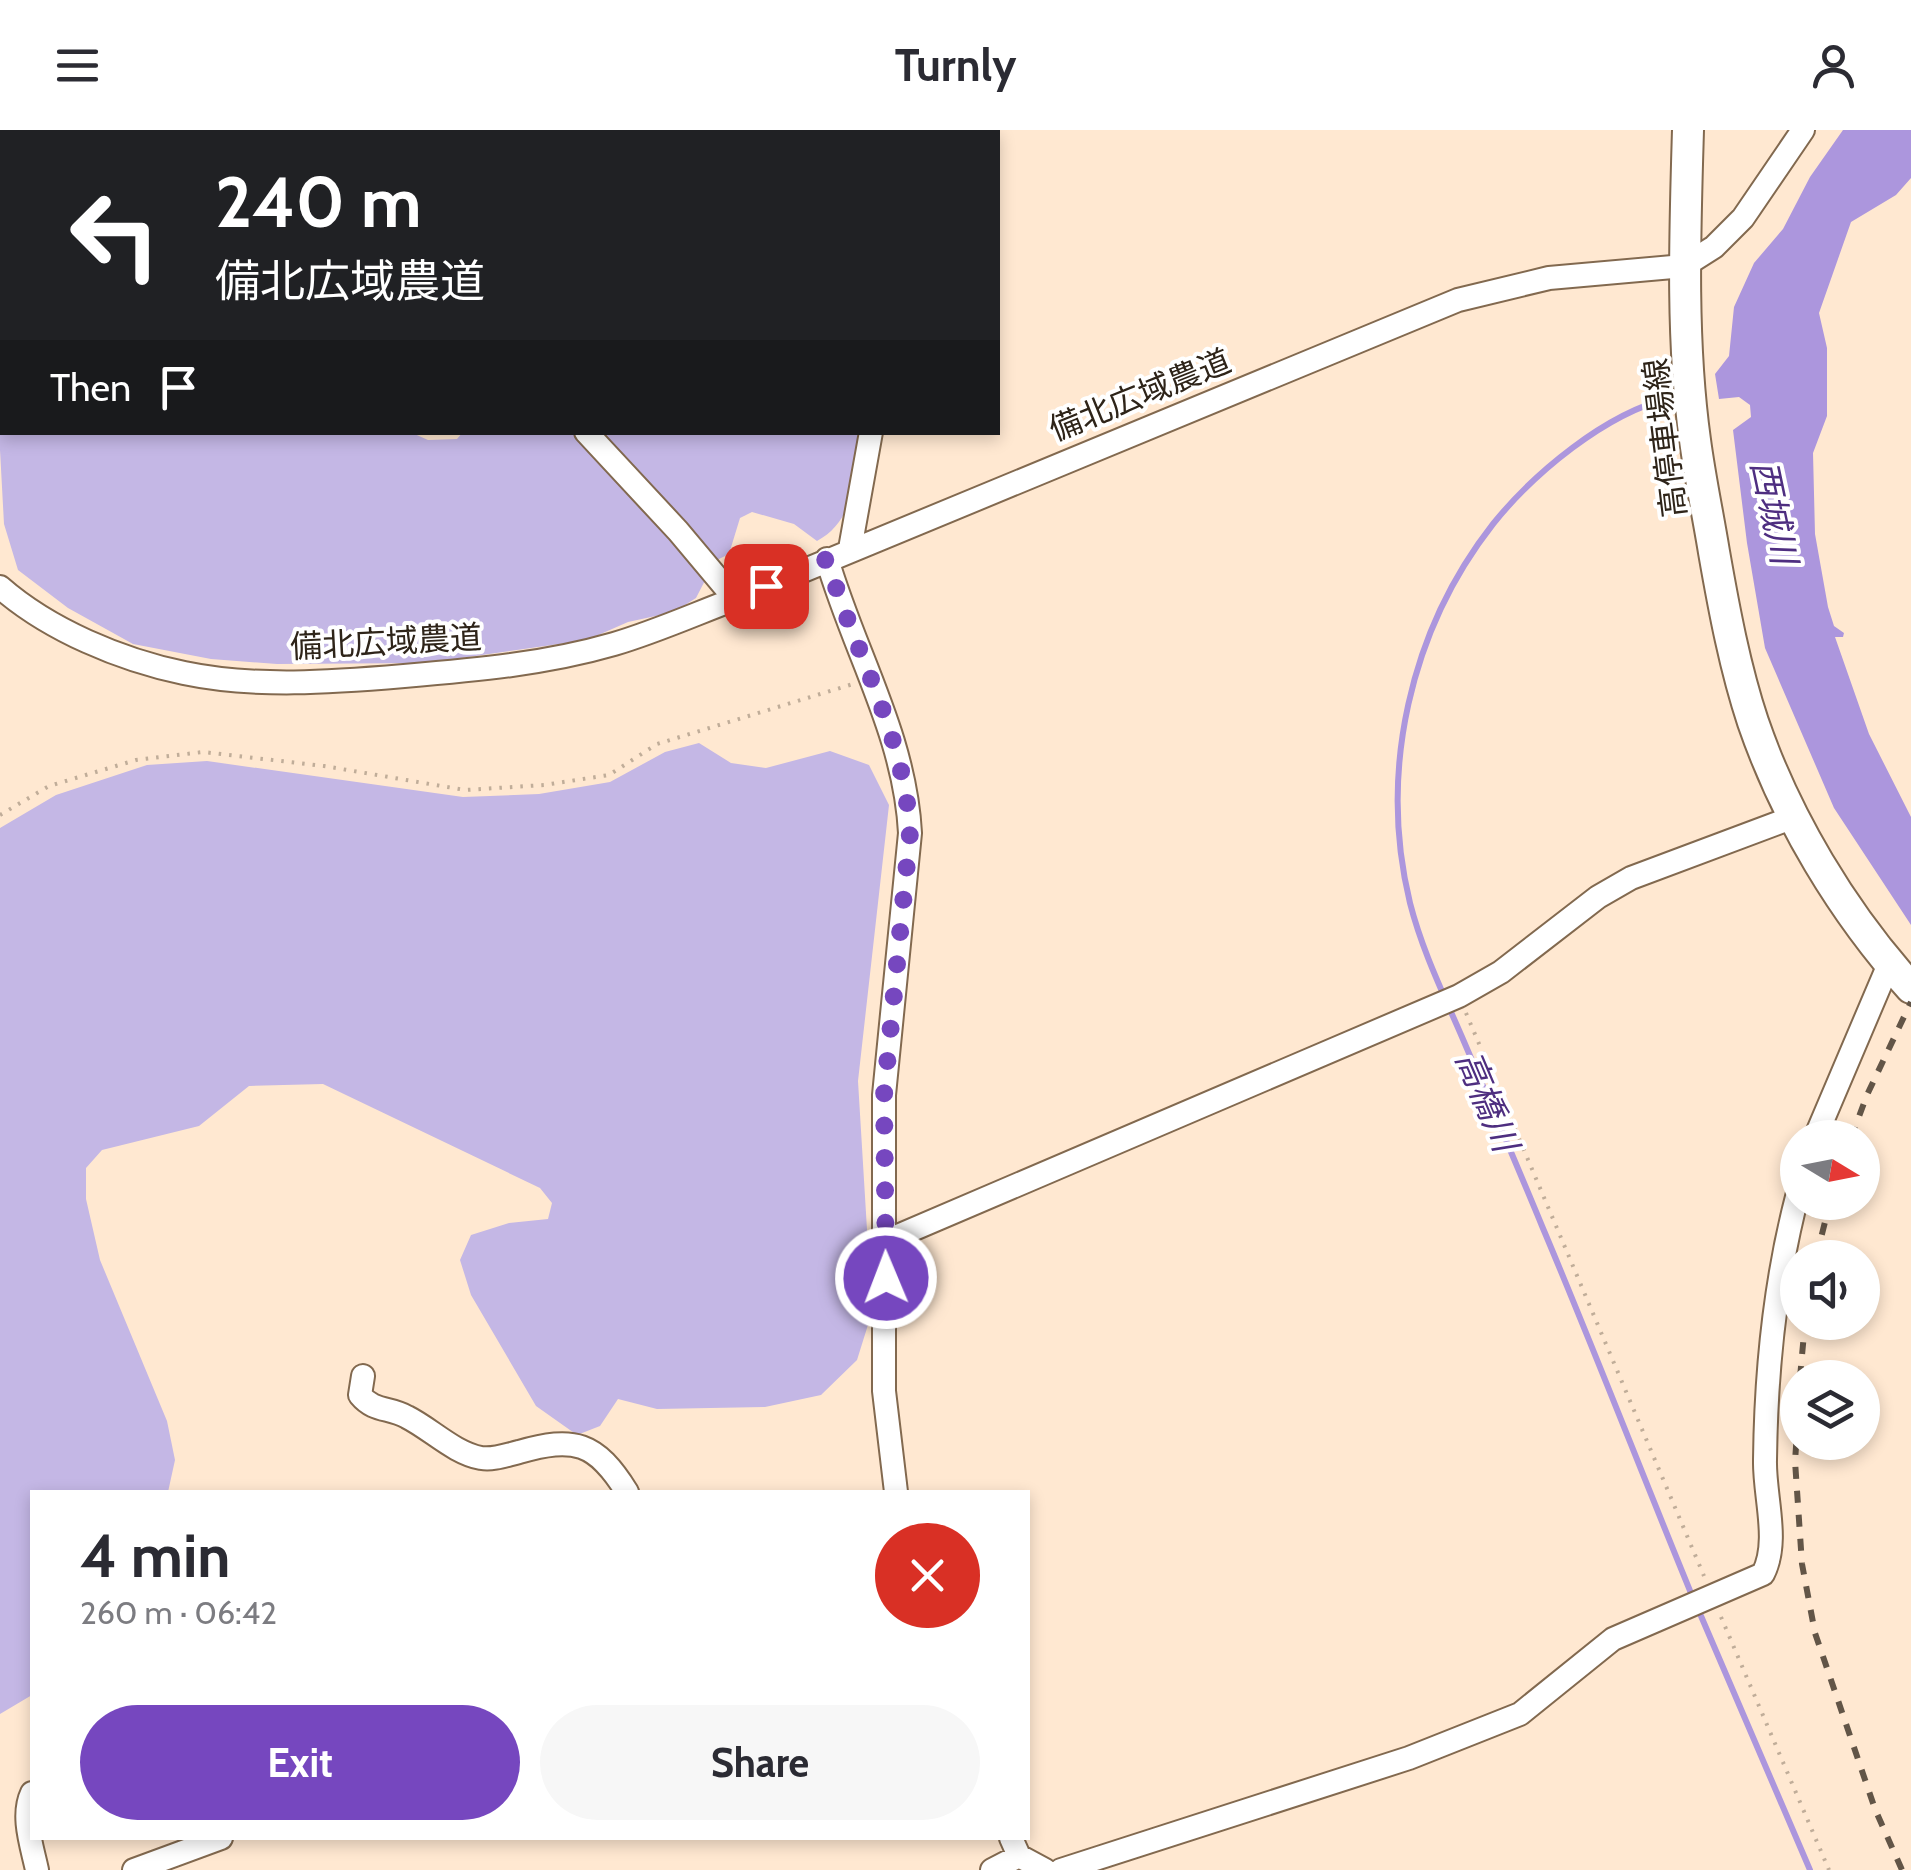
<!DOCTYPE html>
<meta charset="utf-8">
<style>
:root{--surface:#fff;--page:#f7f7f7;--text:#2b2b33;--muted:#7c7c81;--accent:#7647bf}
body{margin:0;font-family:Cabin,"Noto Sans JP",sans-serif;background:var(--page);color:var(--text);height:100vh;display:flex;flex-direction:column;font-size:38px;white-space:nowrap}
*{box-sizing:border-box;margin:0}
p{font-size:32px;color:var(--muted)}
.icon{flex:none;width:55px;height:55px;fill:none;stroke:currentColor;stroke-width:2;stroke-linecap:round;stroke-linejoin:round}
.map{position:relative;flex:1;overflow:hidden}
.side{position:absolute;left:30px;top:1360px;width:1000px;height:350px;display:flex;flex-direction:column;background:var(--surface);border-radius:0px;box-shadow:0 5px 15px #0003}
.side>*{flex:none}
.hud{position:absolute;left:0px;top:0px;width:1000px;height:305px;box-shadow:0 5px 15px #0003;background:#202124;color:#fff;overflow:hidden}
.needle{width:65px;rotate:100deg}
.controls{position:absolute;left:1780px;top:990px;display:grid;gap:20px}
.controls a{display:grid;place-items:center;width:100px;height:100px;border-radius:50%;background:var(--surface);box-shadow:0 5px 15px #0003;font-size:50px}
.pin{position:absolute;display:grid;place-items:center;width:85px;height:85px;color:#fff;margin:-42px;border-radius:20px;box-shadow:0 5px 15px #0006}
.me{position:absolute;width:110px;margin:-55px;rotate:359deg;stroke-linejoin:round;filter:drop-shadow(0 0 8px #0008)}
.turn{display:flex;align-items:center;gap:35px;height:210px;padding:0 50px;font-size:45px}
.turn .icon{width:130px;height:130px;stroke-width:2.5}
.turn b{display:block;font-size:70px;line-height:85px}
.then{display:flex;align-items:center;height:95px;padding:0 50px;background:#0003;gap:20px;font-size:38px}
.round{display:grid;place-items:center;flex:none;width:105px;height:105px;border-radius:52px;background:var(--page)}
.head{display:flex;align-items:center;justify-content:space-between;height:170px;padding:0 50px}
h1{font-size:60px;font-weight:800;line-height:75px}
.primary-button{display:flex;gap:20px;margin-top:auto;padding:20px 50px}
.primary-button a{flex:1;height:115px;border-radius:60px;background:var(--accent);color:#fff;font-size:40px;font-weight:800;line-height:115px;text-align:center}
.primary-button a+a{background:var(--page);color:var(--text)}
header{display:flex;justify-content:space-between;align-items:center;height:130px;padding:0 50px;background:var(--surface);font-size:45px;font-weight:800}
.map>svg:first-child{display:block}
.green{fill:#c4b7e5}
.water{fill:#ac96dd}
.lines{fill:none;stroke-linecap:round;stroke-linejoin:round}
.stream{stroke:#ac96dd;stroke-width:6}
.minor-casing{stroke:#82694f;stroke-width:26}
.major-casing{stroke:#82694f;stroke-width:34}
.path{stroke:#c0ad99;stroke-width:4;stroke-dasharray:2.5 8;stroke-linecap:butt}
.minor{stroke:#fff;stroke-width:22}
.major{stroke:#fff;stroke-width:30}
.rail{stroke:#625547;stroke-width:6;stroke-dasharray:12 12;stroke-linecap:butt}
.route{stroke:#7647bf;stroke-width:18;stroke-dasharray:0 32.4}
.labels{text-anchor:middle;stroke-width:8;stroke-linejoin:round;paint-order:stroke}
.street-label{font-size:32px;fill:#2e2419;stroke:#fff}
.water-label{font-size:35px;font-style:italic;fill:#4e2e80;stroke:#fff}
</style>
<header><svg class="icon" aria-label="menu" viewBox="0 0 24 24"><path d="M4 6h16M4 12h16M4 18h16"/></svg>Turnly<svg class="icon" aria-label="person" viewBox="0 0 24 24"><circle cx="12" cy="8" r="4"/><path d="M4 21q1-7 8-7t8 7"/></svg></header>
<div class="map">
<svg width="1911" height="1740" viewBox="0 0 1911 1740">
<rect width="100%" height="100%" fill="#ffe8d1"/>
<!-- green -->
<path class="green" d="M0,0L13,2H2V302H410L428,310L457,309L463,302L859,303C857,343 856,390 817,411L794,394L752,382L740,388L729,424L715,431L696,468L674,482L628,492L587,510L427,533L277,534L211,529L133,514L68,478L18,440L4,394L0,320Z
M699,613L731,633L766,638L830,621L869,635L889,675L858,951L872,1182L857,1230L821,1265L765,1277L657,1279L618,1269L600,1296L577,1305L536,1276L471,1165L460,1130L471,1105L509,1093L548,1089L552,1073L540,1058L323,954L249,956L199,996L102,1020L86,1038V1069L100,1130L167,1291L175,1330L168,1362H32V1565L0,1584V698L56,665L147,635L207,631L463,667L539,664L610,652L665,622Z"/>
<!-- water -->
<path class="water" d="M1843,0H1911V48L1896,65L1851,92L1819,183L1827,218V286L1813,323L1815,404L1828,477L1834,496L1844,503L1843,507H1835L1869,604L1911,687V795L1834,678L1765,518L1747,413L1733,300L1751,287L1750,275L1739,267L1719,269L1715,244L1729,226L1734,177L1754,133L1783,99L1810,47Z"/>
<g class="lines">
<!-- stream -->
<path class="stream" d="M1669,268C1605,284 1534,343 1493,394C1410,500 1378,642 1410,773C1422,820 1443,863 1462,907C1489,970 1516,1033 1542,1096C1594,1219 1642,1344 1693,1468
M1698,1479L1810,1740"/>
<!-- minor casing -->
<g class="minor-casing">
<path id="minor" d="M441,0V2
M945,2L946,0
M586,302L678,401L735,469
M850,419L871,302
M827,429C854,522 905,605 910,703L884,965V1261L896,1362
M0,457C49,500 121,530 184,543C255,558 333,552 404,546C475,540 545,534 614,514C655,502 695,484 735,469L1458,170L1549,148L1684,136L1714,117L1743,88L1803,0
M1815,1008L1889,834
M886,1111L1459,866L1501,842L1598,767L1631,748L1794,687
M363,1246L360,1265C374,1282 389,1277 407,1287C431,1299 454,1323 481,1328C494,1330 506,1325 519,1322C574,1306 596,1312 627,1362
M32,1663C21,1686 32,1716 37,1740
M1011,1708L1019,1726L1045,1740
M134,1740L221,1708
M992,1740L1019,1726
M1061,1740L1409,1628L1520,1584L1613,1509L1763,1444C1780,1411 1764,1366 1765,1330C1766,1240 1775,1150 1798,1063"/>
</g>
<!-- major casing -->
<g class="major-casing">
<path id="major" d="M1688,0C1685,101 1681,210 1695,310C1700,348 1708,385 1714,422C1724,479 1735,538 1753,592C1786,688 1843,783 1911,858"/>
</g>
<!-- path -->
<path class="path" d="M35,0L36,2
M0,685L49,656L136,630L203,622L324,636L465,660L544,655L609,645L657,614L853,554
M1466,883L1704,1446
M1721,1487L1829,1740"/>
<!-- minor -->
<use href="#minor" class="minor"/>
<!-- major -->
<use href="#major" class="major"/>
<!-- rail -->
<path class="rail" d="M1851,1008L1867,965L1911,872
M1816,1128L1830,1072
M1800,1248L1805,1192
M1798,1289L1795,1331L1802,1434L1815,1503L1875,1679L1902,1740"/>
</g>
<g class="lines">
<!-- route -->
<path class="route" d="M766,456L827,429C854,522 905,604 910,703L884,965L886,1148"/>
</g>
<g class="labels">
<!-- street labels -->
<g class="street-label">
<text transform="translate(1140 265) rotate(-22)" y="11">備北広域農道</text>
<text transform="translate(1665 308) rotate(-97)" y="11">高停車場線</text>
<text transform="translate(386 512) rotate(-3)" y="11">備北広域農道</text>
</g>
<!-- water labels -->
<g class="water-label">
<text transform="translate(1774 382) rotate(78)" y="12">西城川</text>
<text transform="translate(1487 971) rotate(67)" y="12">高橋川</text>
</g>
</g>
</svg>
<div class="controls">
<a><svg class="needle" viewBox="-14 -14 28 28"><path d="M0-13l5 13h-10z" fill="#e53935"/><path d="M0 13l5-13h-10z" fill="#7c7c81"/></svg></a>
<a><svg class="icon" aria-label="sound" viewBox="0 0 24 24"><path d="M4 9h4l5-4v14l-5-4H4zM17 9q2 3 0 6"/></svg></a>
<a><svg class="icon" aria-label="layers" viewBox="0 0 24 24"><path d="M12 4l9 5-9 5-9-5zM3 14l9 5 9-5"/></svg></a>
</div>
<div class="pin" style="left:766px;top:456px;background:#d93025"><svg class="icon" aria-label="arrive" viewBox="0 0 24 24"><path d="M6 21V4h12l-3 4 3 4H6"/></svg></div>
<svg class="me" style="left:886px;top:1148px" viewBox="-20 -20 40 40"><circle r="17" fill="#7647bf" stroke="#fff" stroke-width="3"/><path d="M0-11L8 9 0 5-8 9z" fill="#fff"/></svg>
<div class="hud">
<div class="turn"><svg class="icon" aria-label="left" viewBox="0 0 24 24"><path d="M17 20v-9H6M10 6l-5 5 5 5"/></svg><div><b>240 m</b>備北広域農道</div></div>
<div class="then">Then<svg class="icon" aria-label="arrive" viewBox="0 0 24 24"><path d="M6 21V4h12l-3 4 3 4H6"/></svg></div>
</div>
<section class="side">
<div class="head"><div><h1>4 min</h1><p>260 m · 06:42</p></div><a class="round" style="background:#d93025;color:#fff"><svg class="icon" aria-label="close" viewBox="0 0 24 24"><path d="M6 6l12 12M18 6L6 18"/></svg></a></div>
<div class="primary-button"><a>Exit</a><a>Share</a></div>
</section>
</div>
